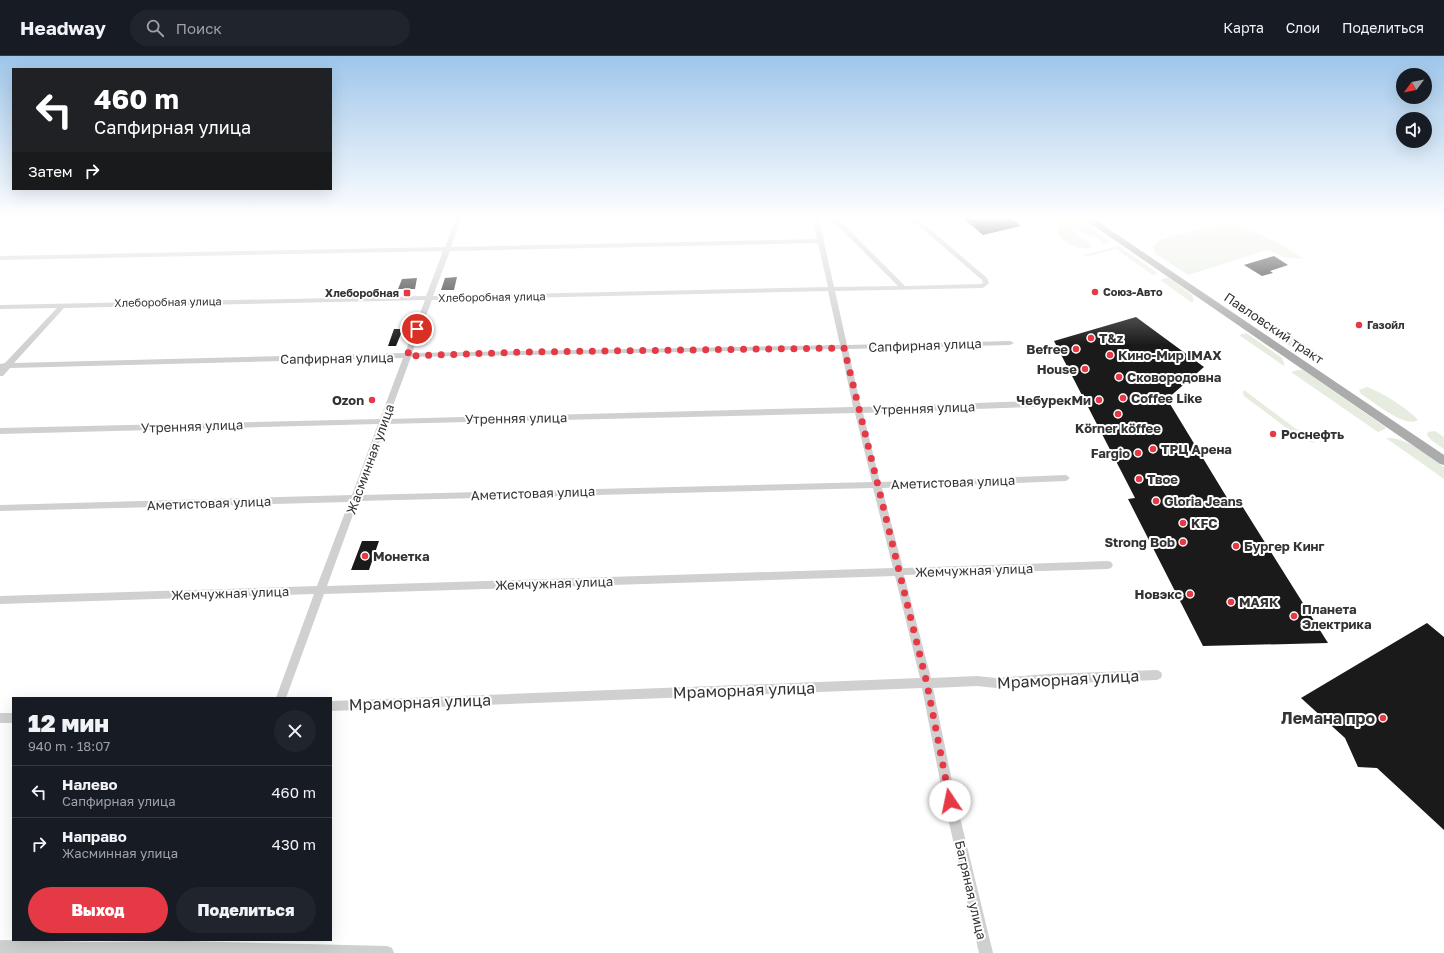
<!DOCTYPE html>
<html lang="ru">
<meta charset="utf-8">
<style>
:root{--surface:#171b24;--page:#20242c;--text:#f1f3f6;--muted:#9ea1a6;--line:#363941;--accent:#e63946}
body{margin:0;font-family:"Golos Text",sans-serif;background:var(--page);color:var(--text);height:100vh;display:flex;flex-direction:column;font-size:15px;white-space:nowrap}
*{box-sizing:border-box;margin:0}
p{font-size:13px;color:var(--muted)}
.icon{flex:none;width:22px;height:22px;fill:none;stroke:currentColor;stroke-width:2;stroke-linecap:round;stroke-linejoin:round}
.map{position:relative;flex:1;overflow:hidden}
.side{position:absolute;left:12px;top:641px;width:320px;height:244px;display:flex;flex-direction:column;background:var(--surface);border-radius:0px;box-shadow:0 4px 16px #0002}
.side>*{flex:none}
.top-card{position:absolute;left:12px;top:12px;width:320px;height:122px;border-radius:0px;box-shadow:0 4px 16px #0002;background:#202124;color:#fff;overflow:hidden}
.needle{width:26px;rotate:238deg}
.buttons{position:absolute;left:1396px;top:12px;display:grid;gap:8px}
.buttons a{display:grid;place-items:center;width:36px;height:36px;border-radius:50%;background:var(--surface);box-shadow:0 4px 16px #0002;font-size:20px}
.pin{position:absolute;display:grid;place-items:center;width:34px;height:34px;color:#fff;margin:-17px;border:2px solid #fff;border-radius:50%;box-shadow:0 1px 4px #0007}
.me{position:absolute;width:44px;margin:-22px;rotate:349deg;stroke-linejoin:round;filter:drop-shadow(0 0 3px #0008)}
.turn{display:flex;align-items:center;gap:14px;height:84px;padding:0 16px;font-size:18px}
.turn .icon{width:52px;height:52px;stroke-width:2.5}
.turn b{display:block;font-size:28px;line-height:34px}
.then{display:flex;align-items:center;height:38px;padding:0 16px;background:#0003;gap:8px;font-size:15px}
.round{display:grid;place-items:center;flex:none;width:42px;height:42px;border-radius:21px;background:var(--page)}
.headline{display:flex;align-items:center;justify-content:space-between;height:68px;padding:0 16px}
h1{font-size:24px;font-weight:800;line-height:30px}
.primary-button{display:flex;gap:8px;margin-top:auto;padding:8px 16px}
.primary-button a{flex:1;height:46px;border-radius:24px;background:var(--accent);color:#fff;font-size:16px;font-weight:800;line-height:46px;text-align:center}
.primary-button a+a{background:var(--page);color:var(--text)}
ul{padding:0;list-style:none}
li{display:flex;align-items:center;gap:12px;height:52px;padding:0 16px;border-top:1px solid var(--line)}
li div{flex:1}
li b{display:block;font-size:15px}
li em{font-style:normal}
header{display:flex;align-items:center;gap:24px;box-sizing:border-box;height:56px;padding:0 20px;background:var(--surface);border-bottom:1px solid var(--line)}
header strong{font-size:19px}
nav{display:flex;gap:22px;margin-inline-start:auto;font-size:14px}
.search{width:280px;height:36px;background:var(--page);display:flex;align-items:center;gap:10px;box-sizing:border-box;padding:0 14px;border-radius:22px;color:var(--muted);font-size:15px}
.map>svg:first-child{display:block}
.green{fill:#e6ecdf}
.building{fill:#1a1a1a}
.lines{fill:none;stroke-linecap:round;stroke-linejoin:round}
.minor{fill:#d0d0d0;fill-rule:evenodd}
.major{fill:#ababab;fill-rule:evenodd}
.route{stroke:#e63946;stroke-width:7;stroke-dasharray:0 12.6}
.poi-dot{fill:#e63946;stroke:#fff;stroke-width:1.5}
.labels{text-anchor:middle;stroke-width:4;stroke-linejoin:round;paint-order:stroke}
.far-poi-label{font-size:11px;font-weight:bold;fill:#333;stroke:#fff;text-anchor:start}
.far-street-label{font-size:11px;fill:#333;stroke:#fff}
.street-label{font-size:13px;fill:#333;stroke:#fff}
.poi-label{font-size:13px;font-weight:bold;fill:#333;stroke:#fff;text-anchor:start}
.near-street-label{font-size:16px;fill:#333;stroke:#fff}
.near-poi-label{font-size:16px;font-weight:bold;fill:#333;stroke:#fff;text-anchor:end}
</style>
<header>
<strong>Headway</strong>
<div class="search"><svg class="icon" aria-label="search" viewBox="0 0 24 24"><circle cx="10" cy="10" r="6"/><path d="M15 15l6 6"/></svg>Поиск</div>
<nav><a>Карта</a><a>Слои</a><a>Поделиться</a></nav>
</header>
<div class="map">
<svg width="1444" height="897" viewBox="0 0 1444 897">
<rect width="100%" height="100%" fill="#fff"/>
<!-- green -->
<path class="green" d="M1059,163H1081L1109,185L1107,188H1101V185L1096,181L1084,178L1071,170L1070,173L1093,190C1080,197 1068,188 1058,179Z
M1224,167H1237L1283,190L1304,203L1284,201L1267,194L1188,219L1156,198L1153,191L1159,184Z
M1119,190L1156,216V218L1153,219L1116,193L1087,201L1084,199Z
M1165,222H1169L1192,239L1194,245L1191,246L1160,224Z
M1236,242L1247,249V254L1262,264L1260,266L1242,259L1229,248L1231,245Z
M1275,273H1282L1323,301L1322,305L1311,304L1268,276L1269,274Z
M1246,277L1282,302L1284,307V310L1239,279Z
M1298,314H1303L1385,371V373L1378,376L1291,316Z
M1367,331C1380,335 1410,354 1418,364C1405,373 1373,345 1361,338L1359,334Z
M1244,334L1315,387L1301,383L1244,340L1243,336Z
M1435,375L1444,381V393L1431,384L1427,379L1428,376Z
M1386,382C1408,381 1427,400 1444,411V423Z"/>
<!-- building -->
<path class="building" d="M964,163H1012L1021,170L983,179Z
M1274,200L1288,209L1270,215L1273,217L1262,220L1244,209Z
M457,221L454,234H441L445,222Z
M417,222L415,233H398L402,223Z
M1136,261L1204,311L1167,343L1229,445H1239L1328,587L1203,590L1128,443L1135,442L1054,285Z
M394,273H403L396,290H388Z
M362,485H379L369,514H351Z
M1427,567L1444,581V774L1377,712L1358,711L1345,682L1301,642Z"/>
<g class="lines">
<!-- minor -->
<path class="minor" d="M455,163H461L451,191L817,183L813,163H819L834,231L898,230L831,163H838L905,230L981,228L983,227L982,224L911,163H918L987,222L989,227L983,232L835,235L847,289L1010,285L1014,287L1010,289L848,293L861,351L1033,345L1037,348L1033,351L863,357L880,426L1066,419L1070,422L1066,425L882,432L903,512L1108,505L1111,506L1113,509L1111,512L1108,513L904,519L931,622L977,620L996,622L1047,618L1157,614L1161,616L1162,619L1161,622L1157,624L1047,628L996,632L977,630L933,632L956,745L993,897H979L944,745L922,632L331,655V645L920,622L895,520L324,538L286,642H276L314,538L0,548V540L317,530L349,446L0,455V449L352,439L378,368L0,378V372L380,363L403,302L10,312L3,320H0V308L5,307L57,252L0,253V249L426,240L443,195L0,204V200L445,191ZM818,187L828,231L433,240L450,195ZM828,235L840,289L412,297L432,244ZM425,244L405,297L14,307L64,252ZM841,293L853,351L388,363L411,301ZM855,357L872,426L361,439L386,368ZM873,432L893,512L327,530L358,445Z
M0,657H13V667H0Z
M0,884L95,886L184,885L387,890L392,892L394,897H0Z"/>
<!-- major -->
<path class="major" d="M1084,163H1094L1444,399V409L1440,408Z"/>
</g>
<!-- sky -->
<linearGradient id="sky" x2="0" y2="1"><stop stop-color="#9ec6ea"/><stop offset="0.56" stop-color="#fff"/><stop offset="1" stop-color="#fff" stop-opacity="0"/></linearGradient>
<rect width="1444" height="289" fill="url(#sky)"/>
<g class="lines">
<!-- route -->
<path class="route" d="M417,273L407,300L528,296L844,292L927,628L950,745"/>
</g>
<!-- markers -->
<g class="poi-dot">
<circle cx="1095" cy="236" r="4"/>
<rect x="403" y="233" width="8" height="8" rx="2"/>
<circle cx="1359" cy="269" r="4"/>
<circle cx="1091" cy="282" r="4"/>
<circle cx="1076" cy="293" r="4"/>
<circle cx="1110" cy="299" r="4"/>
<circle cx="1085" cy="313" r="4"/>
<circle cx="1119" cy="321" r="4"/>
<circle cx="1123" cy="342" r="4"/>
<circle cx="372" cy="344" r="4"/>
<circle cx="1099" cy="344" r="4"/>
<circle cx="1118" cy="358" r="4"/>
<circle cx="1273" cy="378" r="4"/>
<circle cx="1153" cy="393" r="4"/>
<circle cx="1138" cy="397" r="4"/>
<circle cx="1139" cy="423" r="4"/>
<circle cx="1156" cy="445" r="4"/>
<circle cx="1183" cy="467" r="4"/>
<circle cx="1183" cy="486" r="4"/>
<circle cx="1236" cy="490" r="4"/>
<circle cx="365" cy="500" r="4"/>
<circle cx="1190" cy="538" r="4"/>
<circle cx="1231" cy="546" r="4"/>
<circle cx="1294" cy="560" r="4"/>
<circle cx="1383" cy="662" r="4"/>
</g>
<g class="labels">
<!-- far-poi labels -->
<g class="far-poi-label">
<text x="1103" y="240">Союз-Авто</text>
<text x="399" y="241" text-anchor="end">Хлеборобная</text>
<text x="1367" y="273">Газойл</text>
</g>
<!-- far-street labels -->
<g class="far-street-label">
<text transform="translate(492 241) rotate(-1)" y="4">Хлеборобная улица</text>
<text transform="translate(168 246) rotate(-1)" y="4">Хлеборобная улица</text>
</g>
<!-- street labels -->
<g class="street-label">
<text transform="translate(1274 272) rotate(34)" y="5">Павловский тракт</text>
<text transform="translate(925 289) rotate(-2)" y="5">Сапфирная улица</text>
<text transform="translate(337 302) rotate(-1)" y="5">Сапфирная улица</text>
<text transform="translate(924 352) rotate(-2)" y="5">Утренняя улица</text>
<text transform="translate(516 362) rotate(-1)" y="5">Утренняя улица</text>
<text transform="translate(192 370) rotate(-2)" y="5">Утренняя улица</text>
<text transform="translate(370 403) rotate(-70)" y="5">Жасминная улица</text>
<text transform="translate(953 426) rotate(-2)" y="5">Аметистовая улица</text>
<text transform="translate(533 437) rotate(-2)" y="5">Аметистовая улица</text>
<text transform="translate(209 447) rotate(-2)" y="5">Аметистовая улица</text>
<text transform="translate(974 514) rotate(-2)" y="5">Жемчужная улица</text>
<text transform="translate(554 527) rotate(-2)" y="5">Жемчужная улица</text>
<text transform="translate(230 537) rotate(-2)" y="5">Жемчужная улица</text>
<text transform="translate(971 834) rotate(77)" y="5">Багряная улица</text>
</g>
<!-- poi labels -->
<g class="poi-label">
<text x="1099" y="287">T&amp;z</text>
<text x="1068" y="298" text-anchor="end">Befree</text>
<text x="1118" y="304">Кино-Мир IMAX</text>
<text x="1077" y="318" text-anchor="end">House</text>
<text x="1127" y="326">Сковородовна</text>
<text x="1131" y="347">Coffee Like</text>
<text x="364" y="349" text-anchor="end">Ozon</text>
<text x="1091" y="349" text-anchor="end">ЧебурекМи</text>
<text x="1118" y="377" text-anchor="middle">Körner köffee</text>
<text x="1281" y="383">Роснефть</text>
<text x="1161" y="398">ТРЦ Арена</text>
<text x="1130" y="402" text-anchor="end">Fargio</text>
<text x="1147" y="428">Твое</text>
<text x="1164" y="450">Gloria Jeans</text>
<text x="1191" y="472">KFC</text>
<text x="1175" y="491" text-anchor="end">Strong Bob</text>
<text x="1244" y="495">Бургер Кинг</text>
<text x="373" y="505">Монетка</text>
<text x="1182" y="543" text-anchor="end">Новэкс</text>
<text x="1239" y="551">МАЯК</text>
<text x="1302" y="558">Планета<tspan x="1302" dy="15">Электрика</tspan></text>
</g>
<!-- near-street labels -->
<g class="near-street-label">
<text transform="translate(1068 623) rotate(-3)" y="6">Мраморная улица</text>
<text transform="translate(744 634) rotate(-2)" y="6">Мраморная улица</text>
<text transform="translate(420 646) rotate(-2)" y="6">Мраморная улица</text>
</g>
<!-- near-poi labels -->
<g class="near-poi-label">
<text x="1375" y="668">Лемана про</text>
</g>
</g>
</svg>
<div class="buttons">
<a><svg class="needle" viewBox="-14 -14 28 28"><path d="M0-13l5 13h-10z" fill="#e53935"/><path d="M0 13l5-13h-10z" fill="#9ea1a6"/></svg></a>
<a><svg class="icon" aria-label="sound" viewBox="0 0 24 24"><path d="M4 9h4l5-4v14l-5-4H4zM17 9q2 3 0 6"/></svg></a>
</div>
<div class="pin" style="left:417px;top:273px;background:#d93025"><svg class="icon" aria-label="arrive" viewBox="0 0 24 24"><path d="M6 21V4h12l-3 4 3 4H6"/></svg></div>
<svg class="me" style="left:950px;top:745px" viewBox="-20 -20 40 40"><circle r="19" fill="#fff"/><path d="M0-13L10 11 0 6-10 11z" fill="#e63946"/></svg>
<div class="top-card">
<div class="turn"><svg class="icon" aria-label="left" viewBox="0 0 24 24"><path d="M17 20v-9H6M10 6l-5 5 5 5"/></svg><div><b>460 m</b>Сапфирная улица</div></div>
<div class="then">Затем<svg class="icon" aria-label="right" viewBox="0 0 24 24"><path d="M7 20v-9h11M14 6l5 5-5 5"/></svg></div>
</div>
<section class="side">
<div class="headline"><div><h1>12 мин</h1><p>940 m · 18:07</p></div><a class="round"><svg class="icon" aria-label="close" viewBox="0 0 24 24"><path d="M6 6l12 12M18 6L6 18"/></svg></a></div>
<ul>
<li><svg class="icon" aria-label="left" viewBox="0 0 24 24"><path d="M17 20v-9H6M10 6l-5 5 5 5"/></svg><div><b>Налево</b><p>Сапфирная улица</p></div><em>460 m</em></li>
<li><svg class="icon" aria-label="right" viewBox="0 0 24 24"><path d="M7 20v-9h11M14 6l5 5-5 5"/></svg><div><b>Направо</b><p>Жасминная улица</p></div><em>430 m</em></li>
</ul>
<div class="primary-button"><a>Выход</a><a>Поделиться</a></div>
</section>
</div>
